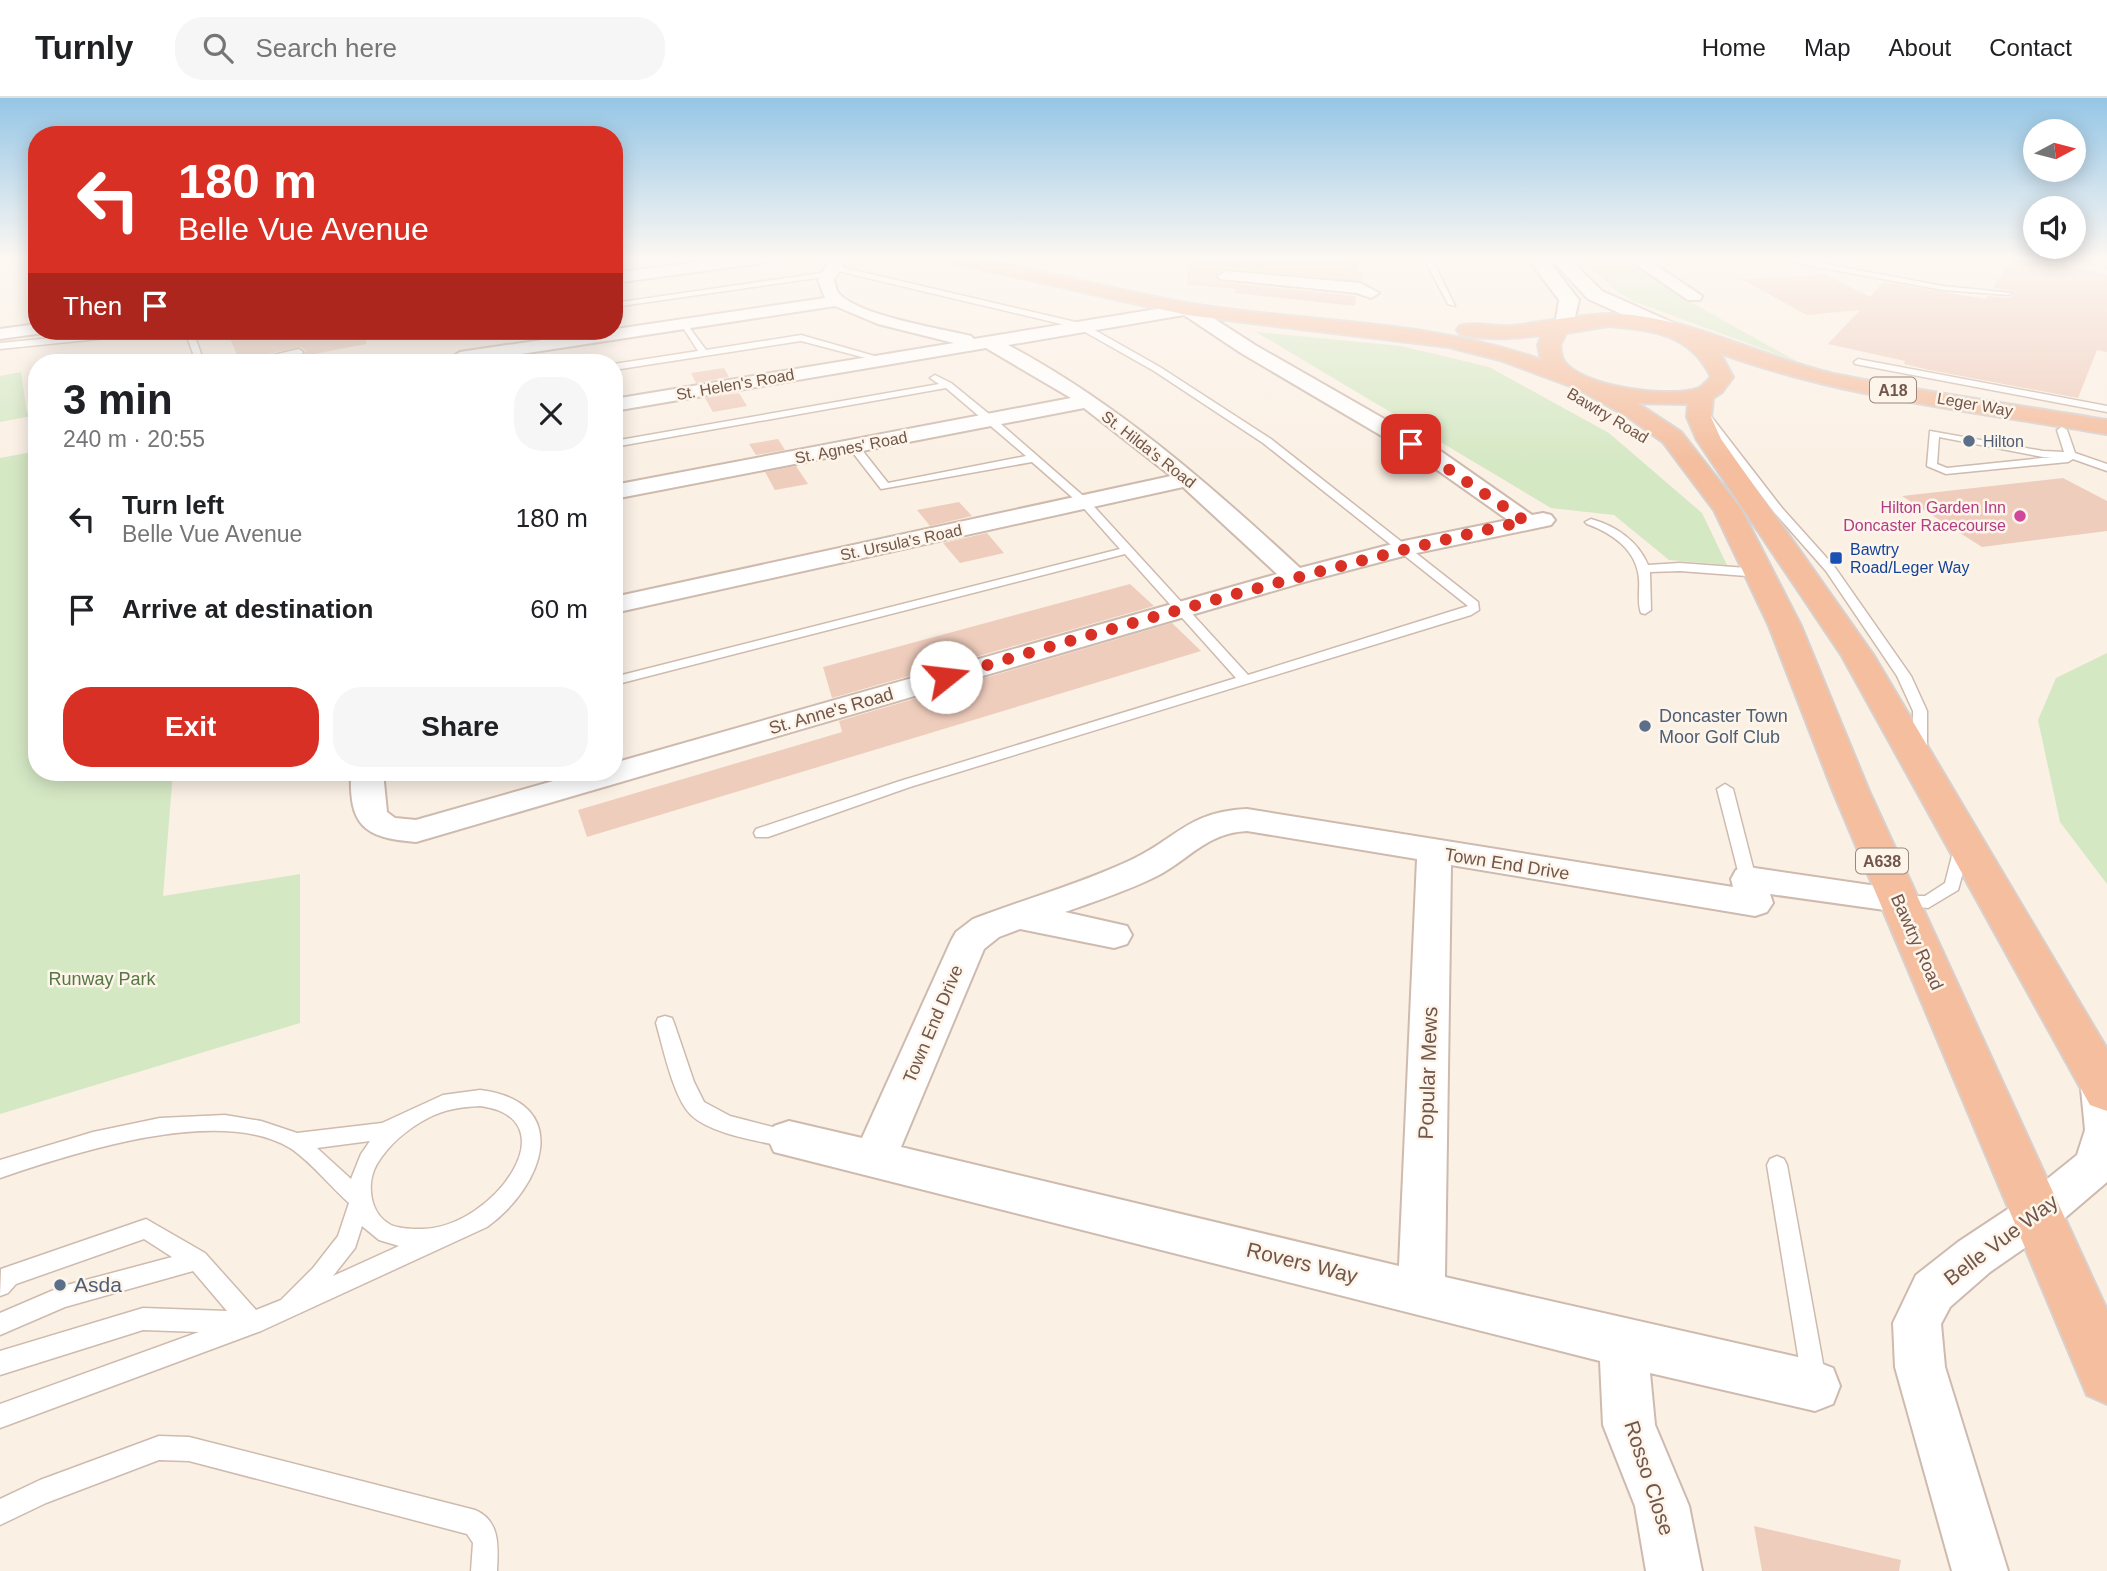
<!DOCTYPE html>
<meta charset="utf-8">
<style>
:root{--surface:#fff;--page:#f6f6f6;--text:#202124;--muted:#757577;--line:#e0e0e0;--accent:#d93025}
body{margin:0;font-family:Helvetica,sans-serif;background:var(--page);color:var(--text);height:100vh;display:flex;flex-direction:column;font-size:26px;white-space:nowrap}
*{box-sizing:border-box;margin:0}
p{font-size:23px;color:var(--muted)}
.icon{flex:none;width:38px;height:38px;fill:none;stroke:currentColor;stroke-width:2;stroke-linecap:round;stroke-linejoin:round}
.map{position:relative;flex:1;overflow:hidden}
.details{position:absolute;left:28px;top:256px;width:595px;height:427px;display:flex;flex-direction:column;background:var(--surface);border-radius:28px;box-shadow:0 4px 18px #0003}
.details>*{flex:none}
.top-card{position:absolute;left:28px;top:28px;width:595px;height:214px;border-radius:28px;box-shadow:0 4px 18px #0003;background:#d93025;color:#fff;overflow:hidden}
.needle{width:46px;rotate:83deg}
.buttons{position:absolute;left:2023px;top:21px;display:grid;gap:14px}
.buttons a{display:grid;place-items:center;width:63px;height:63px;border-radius:50%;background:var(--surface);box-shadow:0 4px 18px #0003;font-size:35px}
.pin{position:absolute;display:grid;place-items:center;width:60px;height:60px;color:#fff;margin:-30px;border-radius:14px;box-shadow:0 4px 10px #0006}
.me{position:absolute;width:77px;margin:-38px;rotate:74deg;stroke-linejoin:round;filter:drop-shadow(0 0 5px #0008)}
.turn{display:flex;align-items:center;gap:24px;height:147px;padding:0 35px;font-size:32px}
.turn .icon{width:91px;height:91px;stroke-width:2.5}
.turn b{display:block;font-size:49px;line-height:60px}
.then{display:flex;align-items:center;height:66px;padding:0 35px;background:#0003;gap:14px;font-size:26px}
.round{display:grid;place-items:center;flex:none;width:74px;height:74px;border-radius:28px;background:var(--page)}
.overview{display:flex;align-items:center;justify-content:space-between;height:119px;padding:0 35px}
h1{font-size:42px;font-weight:700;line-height:52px}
.primary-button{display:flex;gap:14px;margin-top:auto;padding:14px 35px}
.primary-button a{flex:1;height:80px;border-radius:28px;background:var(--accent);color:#fff;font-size:28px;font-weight:700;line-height:80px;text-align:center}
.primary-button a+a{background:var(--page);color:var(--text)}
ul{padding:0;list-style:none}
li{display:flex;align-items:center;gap:21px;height:91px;padding:0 35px}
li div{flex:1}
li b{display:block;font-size:26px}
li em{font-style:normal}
header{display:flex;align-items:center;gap:42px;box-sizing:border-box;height:98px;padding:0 35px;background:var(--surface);border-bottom:2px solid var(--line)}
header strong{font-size:33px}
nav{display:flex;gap:38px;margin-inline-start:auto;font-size:24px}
.search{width:490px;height:63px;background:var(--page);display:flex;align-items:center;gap:18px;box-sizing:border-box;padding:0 24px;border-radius:28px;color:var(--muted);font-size:26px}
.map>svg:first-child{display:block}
.green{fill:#d5e8c4}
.building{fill:#efcdbd}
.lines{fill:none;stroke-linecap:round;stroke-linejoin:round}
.service-casing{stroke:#cebaae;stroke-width:3}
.minor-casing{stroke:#cebaae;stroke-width:4}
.tertiary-casing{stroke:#cebaae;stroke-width:4}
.trunk-casing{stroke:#d8d0cd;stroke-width:4}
.service{fill:#fff;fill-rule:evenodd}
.minor{fill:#fff;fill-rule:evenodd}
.tertiary{fill:#fff;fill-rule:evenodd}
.trunk{fill:#f4be9f;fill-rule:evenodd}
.route{stroke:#d93025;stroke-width:12;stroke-dasharray:0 21.6}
.service-dot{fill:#5c6f8a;stroke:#fef5ea;stroke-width:2.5}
.hotel-dot{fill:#d1479c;stroke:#fef5ea;stroke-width:2.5}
.transit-dot{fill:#1a4fb4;stroke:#fef5ea;stroke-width:2.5}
.labels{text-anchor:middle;stroke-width:5;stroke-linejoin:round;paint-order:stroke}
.far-street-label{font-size:16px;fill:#72564b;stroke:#fef5ea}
.shield{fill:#fef5ea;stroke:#9c867b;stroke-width:2}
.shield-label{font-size:16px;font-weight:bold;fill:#72564b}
.far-service-label{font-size:16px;fill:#4e5e75;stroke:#fef5ea;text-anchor:start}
.far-hotel-label{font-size:16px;fill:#b23c85;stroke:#fef5ea;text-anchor:end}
.far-transit-label{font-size:16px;fill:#164399;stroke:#fef5ea;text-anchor:start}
.street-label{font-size:18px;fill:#72564b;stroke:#fef5ea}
.service-label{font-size:18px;fill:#4e5e75;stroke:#fef5ea;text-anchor:start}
.park-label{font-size:18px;fill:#577844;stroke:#fef5ea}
.near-street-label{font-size:21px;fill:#72564b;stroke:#fef5ea}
.near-service-label{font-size:21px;fill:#4e5e75;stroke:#fef5ea;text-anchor:start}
</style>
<header>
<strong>Turnly</strong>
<div class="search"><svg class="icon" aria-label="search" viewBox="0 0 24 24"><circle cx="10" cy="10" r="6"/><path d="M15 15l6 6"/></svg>Search here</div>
<nav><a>Home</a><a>Map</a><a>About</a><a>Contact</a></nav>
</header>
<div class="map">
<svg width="2107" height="1473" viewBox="0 0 2107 1473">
<rect width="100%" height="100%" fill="#fbf0e4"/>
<!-- green -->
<path class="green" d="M1580,159H1627L1681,195L1685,201L1798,264L1633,203L1616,193Z
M2034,159H2107V172Z
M1256,234L1401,248L1489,269L1609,335L1702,415L1727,467L1669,462L1614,417L1551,410Z
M21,274L27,315L37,314V317L0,324V278Z
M37,353V674H173L163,798L300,776V925L0,1016V360Z
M2107,555V786L2060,724L2038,622L2056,580Z"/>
<!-- building -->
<path class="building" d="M1189,159H1362L1357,174H1363L1361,183L1226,170L1215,177L1220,184L1356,198L1355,208L1234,195L1236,191L1187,187Z
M2013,159L2107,176V254L2097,252L2078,300L1929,272L1904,266L1905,263L1828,246L1860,212L1807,217L1741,181L1826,177L1870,199L1883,184L1986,201L1988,198L2008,200L2013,197L2014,193L1993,190Z
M227,233H365L366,246L309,257L310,261L292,264L281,263L302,259L306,253L301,249L239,262Z
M724,270L729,279L696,285L691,275Z
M739,295L747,308L713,314L705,300Z
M778,341L785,352L756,357L749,346Z
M796,368L808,386L775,392L765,374Z
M2063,380L2107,403V433L1982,449L1902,398Z
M959,404L972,418L930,428L917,412Z
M987,435L1004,455L960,465L943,445Z
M1130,486L1154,508L832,600L823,569Z
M1172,525L1201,553L587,739L578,712L842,634L839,623Z
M1754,1428L1901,1462L1899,1473H1762Z"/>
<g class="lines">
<!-- service casing -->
<g class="service-casing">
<path id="service" d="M1423,159H1431L1455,208L1448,206Z
M1793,160L1943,188L2012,195L2008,197L1943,192L1790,164Z
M832,167L1084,226L1160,269L1271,341L1478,504L1479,512L1471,517L910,689L768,739H756L754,735L756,731L900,683L1236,580L1125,456L614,587V579L1120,451L1080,406L1032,364L881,391L850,351V347H858L888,385L1026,358L946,290L614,349V343L939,286L930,280L935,277L951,285L994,320L1088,402L1248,577L1468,508L1263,345L1154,273L1078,230L829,171Z
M828,174L831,178L614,209V205Z
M684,222L706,252L801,237L885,261L881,264L801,243L614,272V266L698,253L680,225Z
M124,233H151L147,236L0,251V245Z
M185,233H193L204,264H196Z
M299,251L303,254L302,256L260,264H243Z
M1858,261L2107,308V314L1855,266L1854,264Z
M1704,317H1710L1782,410L1834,468L1911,578L1927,613V657L1925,660L1920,662L1913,657V613L1897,578L1826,473L1774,414L1704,321Z
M2062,329L2067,332L2075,355L2107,366V373L2073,361L2068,364L1946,376L1927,368L1930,333L2043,353L2064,354L2057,332ZM1939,339L2043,359H2052L1947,370L1937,366Z
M1591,421C1616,428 1638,443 1648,467L1680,465L1760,471L1766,475L1760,479L1680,473L1650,474L1651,512L1645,516L1641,515C1637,504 1640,492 1639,481C1637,452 1612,435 1587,426L1585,424Z
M1725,686L1733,691L1756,781L1748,787L1740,781L1717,691Z
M1963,741L1971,746L1958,792L1928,810L1894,806L1892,802L1894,798H1925L1945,785L1955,746Z
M665,918L672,920L674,925L694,984L704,1004L730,1018L796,1035L799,1041L796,1047L789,1050C761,1043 712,1037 691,1017C673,999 663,949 656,925L658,920Z
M480,992C575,1004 543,1089 487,1129L261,1233L0,1330V1306L199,1234L143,1232L0,1277V1253L143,1210L227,1213L193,1173L65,1209L0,1237V1215L63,1188L172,1159L144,1141L16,1186L8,1195L0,1198L1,1171L146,1121L205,1155L256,1212L281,1202L313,1170L338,1138L349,1105C332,1090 308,1061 290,1050C219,1007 73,1055 0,1080V1062L93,1034L160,1020L225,1017L261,1023L297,1035L382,1025L443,997ZM480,1008C572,1020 494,1129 423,1131C413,1131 400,1131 391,1127C369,1116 366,1085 377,1066C389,1046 409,1030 428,1020C445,1011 462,1009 480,1008ZM370,1043L361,1056L351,1081L317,1050ZM362,1128L379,1142L399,1148L333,1178L355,1150Z
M1777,1058L1784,1061L1787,1067L1826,1282L1822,1290L1814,1294L1806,1290L1802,1282L1767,1067L1770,1061Z
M159,1338L189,1339L475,1412C501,1423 498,1450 497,1473H471L473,1445L467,1436L189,1363L159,1362L46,1405L0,1427V1401L40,1382Z"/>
</g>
<!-- minor casing -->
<g class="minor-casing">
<path id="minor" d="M734,159H778L770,164L614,185V175Z
M831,159H848L834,182C835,186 836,189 837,193C853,217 943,231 971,238L974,241L1187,206L1193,207L1255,247L1442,354L1532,417L1543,415L1551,417L1555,422L1551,427L1407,457L1304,484L416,744C363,740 349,727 351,674H383L387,714L395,720L416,722L585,674H614V665L1277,476L1183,389L614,515V499L1171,378L1084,310L614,401V387L1071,300L986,250L614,313V301L954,245L878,226L835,208L469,264H454L451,260L460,254L825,200L818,182ZM1184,217L1241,255L1426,364L1508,422L1404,443L1300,470C1209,386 1117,305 1008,247Z
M1625,159H1644L1702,198L1700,202H1688Z
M1226,173L1360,185L1379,195L1371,200L1357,195L1220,181L1218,178Z
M37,226V233H45L43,235L0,241V231Z
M1247,711L1733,789L1731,781L1736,772L1748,769L1911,793L1917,802L1911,811L1899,814L1770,796L1773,805L1767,814L1755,818L1451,767L1445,1179L1815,1263L1833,1270L1840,1288L1833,1306L1815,1313L1650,1275L1655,1327L1689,1408L1702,1473H1646L1635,1408L1603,1327L1600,1263L774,1054L768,1041L774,1028L789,1023L862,1040L951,843L956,834L973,821C1025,801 1080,786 1131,762C1178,740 1187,714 1247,711ZM1247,733L1417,761L1399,1168L901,1049L984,851L999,839L1020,831L1114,850L1127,846L1132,837L1127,828L1065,814C1096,803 1127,793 1157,778C1190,761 1206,735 1247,733Z
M2100,963L2107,966V1084L2052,1131L1990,1174L1950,1209L1941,1226L1945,1269L2008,1473H1952L1895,1269L1893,1225L1916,1177L1958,1144L2020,1103L2077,1057L2085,1032L2080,980L2086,968Z"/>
</g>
<!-- tertiary casing -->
<g class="tertiary-casing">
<path id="tertiary" d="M1549,159H1568L1602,193L1678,227L1681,231L1678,235H1664L1588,201Z
M1541,160L1548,162L1579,202L1572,231H1558L1555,227L1559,202L1532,166Z"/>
</g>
<!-- trunk casing -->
<g class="trunk-casing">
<path id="trunk" d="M939,159H974C1045,174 1115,192 1186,205C1304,225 1428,221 1541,262L1538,247L1542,237C1515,240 1487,243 1460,236L1457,232L1460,228C1477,223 1495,230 1513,228C1544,224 1576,217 1608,216C1680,214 1766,262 1839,277C1928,295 2018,307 2107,322V336C1978,314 1843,300 1720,255L1733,279L1722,294L1713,300L1711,319L1721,341L1874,558L2107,951V1013L2090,1007L1842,558L1697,342L1687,319L1688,306L1637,305L1681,334L1741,411L1801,528L1869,693L2107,1212V1306L2087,1297L1833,693L1769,528L1714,412L1663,344L1628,319L1578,291L1500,262L1449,249L1187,217L948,164ZM1608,228C1652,232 1690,235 1711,279C1707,283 1704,287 1699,290C1671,301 1581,289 1564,263C1561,259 1561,252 1560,247L1566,235Z"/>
</g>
<!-- service -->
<use href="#service" class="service"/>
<!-- minor -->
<use href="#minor" class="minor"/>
<!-- tertiary -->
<use href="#tertiary" class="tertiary"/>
<!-- trunk -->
<use href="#trunk" class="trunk"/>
</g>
<!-- sky -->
<linearGradient id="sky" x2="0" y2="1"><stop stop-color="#95c6e6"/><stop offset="0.44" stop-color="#fdf8f3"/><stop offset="1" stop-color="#fdf8f3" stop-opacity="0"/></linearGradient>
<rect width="2107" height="365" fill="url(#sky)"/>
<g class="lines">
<!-- route -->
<path class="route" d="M946,579C1138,523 1330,467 1525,423L1411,346"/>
</g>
<!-- markers -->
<g class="service-dot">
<circle cx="1969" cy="343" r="7"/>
<circle cx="1645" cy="628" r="7"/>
<circle cx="60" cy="1187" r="7"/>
</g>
<circle class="hotel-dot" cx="2020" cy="418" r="7"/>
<rect class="transit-dot" x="1829" y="453" width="14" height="14" rx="3.5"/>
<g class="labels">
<!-- far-street labels -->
<g class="far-street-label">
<text transform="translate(735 286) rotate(-10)" y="6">St. Helen's Road</text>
<text transform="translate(1975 306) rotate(10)" y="6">Leger Way</text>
<text transform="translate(1608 317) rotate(31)" y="6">Bawtry Road</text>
<text transform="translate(851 349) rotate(-11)" y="6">St. Agnes' Road</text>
<text transform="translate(1149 351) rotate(38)" y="6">St. Hilda's Road</text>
<text transform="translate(901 444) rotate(-12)" y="6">St. Ursula's Road</text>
</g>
<!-- shield labels -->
<g class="shield">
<rect x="1870" y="279.5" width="46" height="25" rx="5"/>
<rect x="1856" y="750.5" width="52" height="25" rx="5"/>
</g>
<g class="shield-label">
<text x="1893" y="298">A18</text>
<text x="1882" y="769">A638</text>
</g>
<!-- far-service labels -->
<g class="far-service-label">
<text x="1983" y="349">Hilton</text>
</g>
<!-- far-hotel labels -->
<g class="far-hotel-label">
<text x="2006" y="415">Hilton Garden Inn<tspan x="2006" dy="18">Doncaster Racecourse</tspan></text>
</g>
<!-- far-transit labels -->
<g class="far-transit-label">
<text x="1850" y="457">Bawtry<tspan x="1850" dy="18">Road/Leger Way</tspan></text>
</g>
<!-- street labels -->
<g class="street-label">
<text transform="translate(831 613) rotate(-16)" y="6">St. Anne's Road</text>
<text transform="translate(1507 766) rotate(9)" y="6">Town End Drive</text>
<text transform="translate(1917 844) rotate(66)" y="6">Bawtry Road</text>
<text transform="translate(933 926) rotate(-67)" y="6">Town End Drive</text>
</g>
<!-- service labels -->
<g class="service-label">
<text x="1659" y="624">Doncaster Town<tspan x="1659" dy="21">Moor Golf Club</tspan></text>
</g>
<!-- park labels -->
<g class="park-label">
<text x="102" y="887">Runway Park</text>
</g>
<!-- near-street labels -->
<g class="near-street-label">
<text transform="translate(1428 975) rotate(-88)" y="7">Popular Mews</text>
<text transform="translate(2001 1142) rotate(-37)" y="7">Belle Vue Way</text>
<text transform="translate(1302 1165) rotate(14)" y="7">Rovers Way</text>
<text transform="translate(1649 1380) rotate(72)" y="7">Rosso Close</text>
</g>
<!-- near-service labels -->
<g class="near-service-label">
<text x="74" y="1194">Asda</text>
</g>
</g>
</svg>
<div class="buttons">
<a><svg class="needle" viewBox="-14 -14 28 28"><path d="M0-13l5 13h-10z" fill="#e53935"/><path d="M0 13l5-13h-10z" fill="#757577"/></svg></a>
<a><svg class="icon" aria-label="sound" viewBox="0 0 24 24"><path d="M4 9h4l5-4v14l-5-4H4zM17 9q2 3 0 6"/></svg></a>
</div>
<div class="pin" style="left:1411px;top:346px;background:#d93025"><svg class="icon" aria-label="arrive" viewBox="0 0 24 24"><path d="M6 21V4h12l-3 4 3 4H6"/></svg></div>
<svg class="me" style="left:946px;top:579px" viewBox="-20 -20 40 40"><circle r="19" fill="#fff"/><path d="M0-13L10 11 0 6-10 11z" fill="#d93025"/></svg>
<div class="top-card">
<div class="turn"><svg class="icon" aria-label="left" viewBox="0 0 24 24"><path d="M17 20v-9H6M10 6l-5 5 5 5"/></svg><div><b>180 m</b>Belle Vue Avenue</div></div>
<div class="then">Then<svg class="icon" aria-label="arrive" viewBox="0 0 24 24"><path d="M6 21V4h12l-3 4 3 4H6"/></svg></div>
</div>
<section class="details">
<div class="overview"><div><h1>3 min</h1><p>240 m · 20:55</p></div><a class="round"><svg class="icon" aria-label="close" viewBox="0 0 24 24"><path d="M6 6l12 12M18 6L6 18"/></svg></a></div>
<ul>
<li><svg class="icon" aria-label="left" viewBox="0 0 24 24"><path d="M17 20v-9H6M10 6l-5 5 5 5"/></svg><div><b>Turn left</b><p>Belle Vue Avenue</p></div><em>180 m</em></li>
<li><svg class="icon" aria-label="arrive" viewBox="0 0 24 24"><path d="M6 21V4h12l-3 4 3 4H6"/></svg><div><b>Arrive at destination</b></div><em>60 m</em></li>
</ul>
<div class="primary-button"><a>Exit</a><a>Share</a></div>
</section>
</div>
